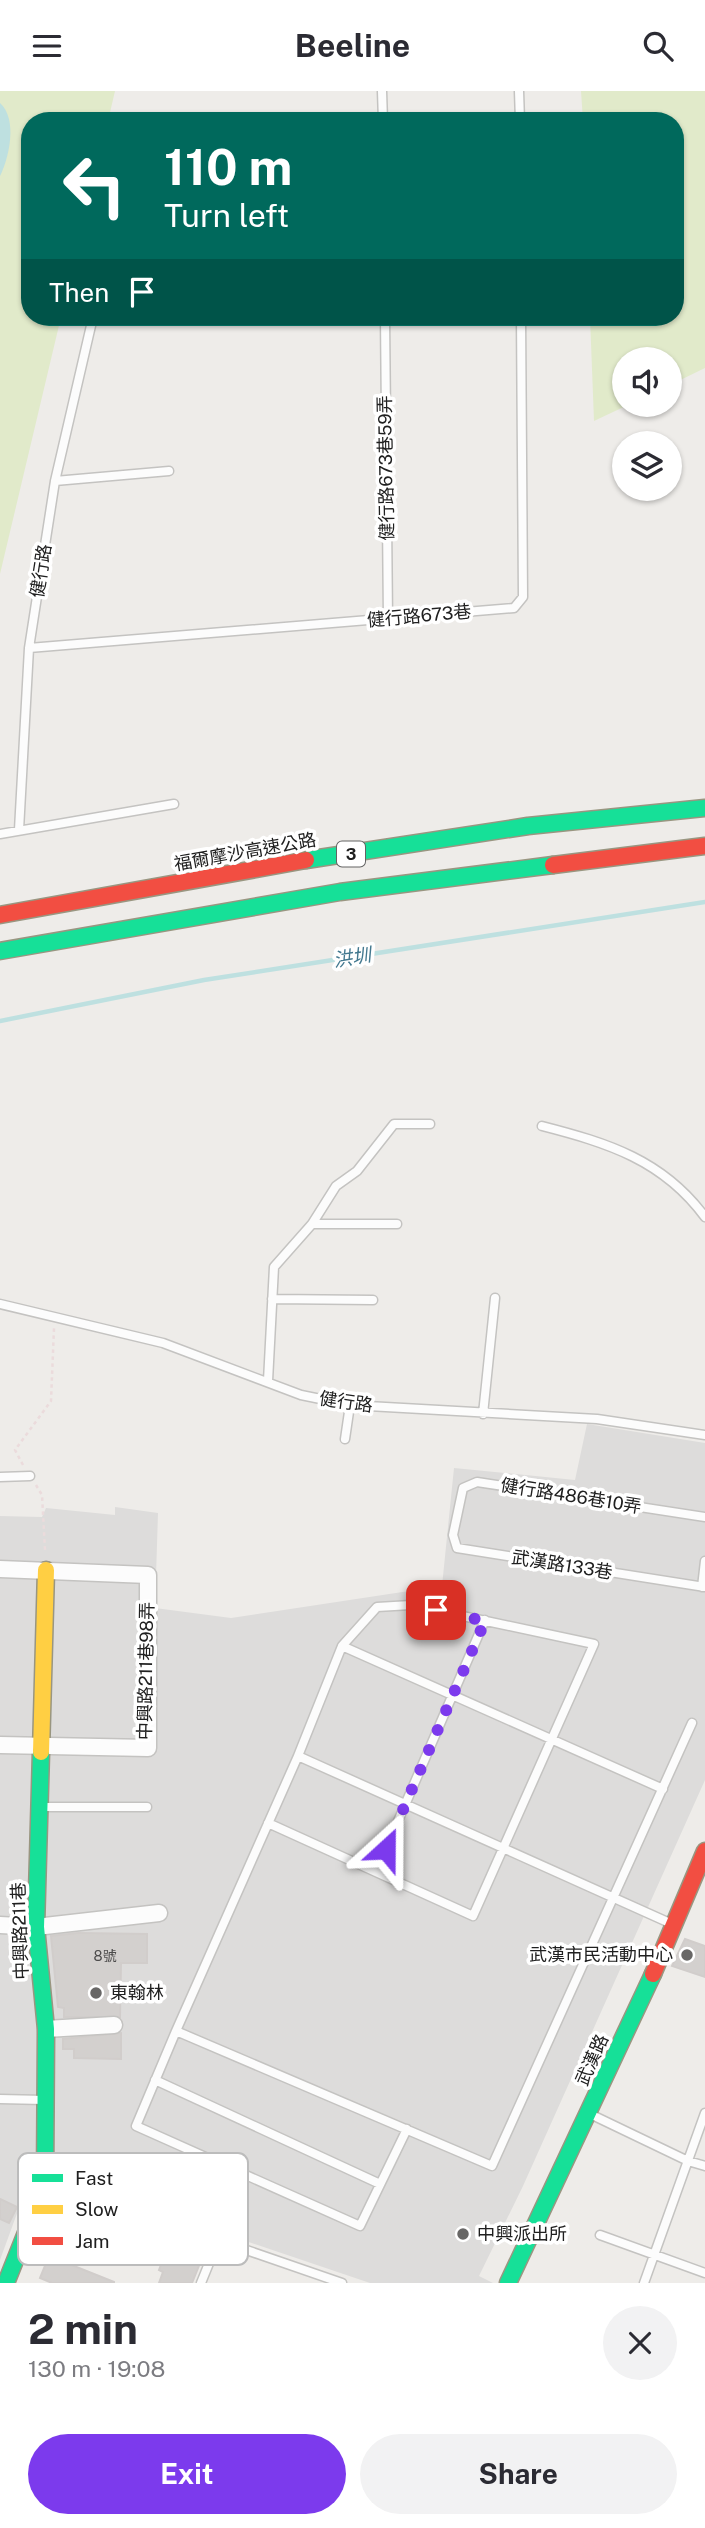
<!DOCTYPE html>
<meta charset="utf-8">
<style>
:root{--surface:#fff;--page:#f2f2f3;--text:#2b2b33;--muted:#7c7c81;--accent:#7c3aed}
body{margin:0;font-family:"Public Sans","Noto Sans TC",sans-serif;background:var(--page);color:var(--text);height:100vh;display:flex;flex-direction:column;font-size:26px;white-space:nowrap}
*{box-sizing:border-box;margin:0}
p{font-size:23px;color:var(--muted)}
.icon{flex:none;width:38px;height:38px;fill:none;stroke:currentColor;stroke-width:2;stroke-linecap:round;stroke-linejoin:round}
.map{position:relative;height:2192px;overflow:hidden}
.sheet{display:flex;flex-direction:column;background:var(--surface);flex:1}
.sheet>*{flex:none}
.top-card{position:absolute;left:21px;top:21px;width:663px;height:214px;border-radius:28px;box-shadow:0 2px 5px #0004;background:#00695c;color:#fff;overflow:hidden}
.controls{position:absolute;left:612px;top:256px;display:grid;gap:14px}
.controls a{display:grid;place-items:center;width:70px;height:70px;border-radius:50%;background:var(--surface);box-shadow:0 2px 5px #0004;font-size:35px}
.pin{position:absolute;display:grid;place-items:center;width:60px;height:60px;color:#fff;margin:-30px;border-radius:14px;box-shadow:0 4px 10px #0006}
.me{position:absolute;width:77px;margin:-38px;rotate:24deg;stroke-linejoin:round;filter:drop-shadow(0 0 5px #0008)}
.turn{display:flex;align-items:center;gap:24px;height:147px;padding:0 28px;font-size:32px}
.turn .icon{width:91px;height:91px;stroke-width:2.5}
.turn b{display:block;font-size:49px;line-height:60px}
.then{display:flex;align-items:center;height:66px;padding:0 28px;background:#0003;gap:14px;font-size:26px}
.round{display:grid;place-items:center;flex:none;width:74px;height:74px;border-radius:37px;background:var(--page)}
.head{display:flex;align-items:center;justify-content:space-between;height:119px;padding:0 28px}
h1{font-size:42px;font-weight:700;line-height:52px}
.action{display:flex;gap:14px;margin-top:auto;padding:14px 28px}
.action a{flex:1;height:80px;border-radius:42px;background:var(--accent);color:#fff;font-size:28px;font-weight:700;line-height:80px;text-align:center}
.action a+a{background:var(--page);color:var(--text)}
header{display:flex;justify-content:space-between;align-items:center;height:91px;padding:0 28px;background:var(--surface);font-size:32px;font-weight:700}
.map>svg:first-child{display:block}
.residential{fill:#dddcdb}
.grass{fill:#e1eaca}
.water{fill:#bee0e0}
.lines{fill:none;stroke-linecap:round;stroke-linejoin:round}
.stream{stroke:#bee0e0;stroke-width:4.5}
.building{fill:#d3d0ce;stroke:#d1cdcb;stroke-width:2}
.lane-casing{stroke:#c4c3c1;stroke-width:11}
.street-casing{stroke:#c4c3c1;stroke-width:19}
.fast-casing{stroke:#999681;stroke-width:19}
.slow-casing{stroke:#999681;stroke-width:19}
.jam-casing{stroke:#999681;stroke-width:19}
.path{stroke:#ebdbdc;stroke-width:2.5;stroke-dasharray:3.5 3.5;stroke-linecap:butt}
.lane{stroke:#fcfcfc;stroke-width:8}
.street{stroke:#fcfcfc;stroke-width:16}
.fast{stroke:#16e098;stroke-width:16}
.slow{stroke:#ffcf43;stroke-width:16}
.jam{stroke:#f24e42;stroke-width:16}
.route{stroke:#7c3aed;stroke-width:12;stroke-dasharray:0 21.6}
.poi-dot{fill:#686766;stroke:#fff;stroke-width:2.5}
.labels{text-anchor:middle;stroke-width:7;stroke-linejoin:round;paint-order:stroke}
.number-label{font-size:14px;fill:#4d4c4c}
.shield{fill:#fff;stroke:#636363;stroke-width:2}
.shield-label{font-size:16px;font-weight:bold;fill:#202020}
.street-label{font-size:18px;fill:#202020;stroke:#fff}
.poi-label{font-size:18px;fill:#202020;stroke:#fff;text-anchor:start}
.water-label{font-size:19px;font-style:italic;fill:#43788f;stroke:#fff}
.key{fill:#fff;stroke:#bcbcbc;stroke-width:2}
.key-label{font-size:19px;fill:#202020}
</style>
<header><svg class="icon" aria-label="menu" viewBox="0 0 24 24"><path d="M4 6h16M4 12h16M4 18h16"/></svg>Beeline<svg class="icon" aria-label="search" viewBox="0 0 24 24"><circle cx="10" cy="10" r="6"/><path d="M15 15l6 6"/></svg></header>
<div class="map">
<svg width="705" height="2192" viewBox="0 0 705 2192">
<rect width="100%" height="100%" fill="#eeece9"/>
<!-- residential -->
<path class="residential" d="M587,1333L705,1352V1689L523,2095L479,2185L493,2192H370L231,2145L212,2150L109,2108L101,2119L31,2084L0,2169V1425L42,1426L46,1417L115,1424V1416L158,1422L155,1517L231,1527L442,1495L454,1377L575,1389Z"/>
<!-- grass -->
<path class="grass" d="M0,0H115L108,30H30V226H61L0,483Z
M581,0H705V277L670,294V268H625V313H630L594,330L590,226H676V30H583Z"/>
<!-- water -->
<path class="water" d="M0,12C18,28 9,67 0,85Z"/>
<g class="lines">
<!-- stream -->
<path class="stream" d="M0,930L204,889L705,811"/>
</g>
<!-- building -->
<path class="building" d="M78,1842L147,1843V1872H121L120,1926H64V1917L58,1916L51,1845Z
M685,1848L705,1855V1886L672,1875Z
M121,1942V1968L74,1967V1958H63V1948Z
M0,2108L17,2116L9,2132L0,2128Z
M70,2113L187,2157L183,2166L200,2172L192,2192H159L163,2181L159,2179L164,2166L106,2143L103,2151L62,2134Z
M49,2165L114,2191V2192H52L40,2187Z"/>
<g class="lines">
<!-- lane casing -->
<g class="lane-casing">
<path id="lane" d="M382,0L383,30
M519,0L520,30
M385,226L388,528
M55,390L169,380
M29,557L514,517L523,506L521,226
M19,739L29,557L55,390L93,226
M0,743L174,713
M542,1035C608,1052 663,1069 705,1126
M312,1133H397
M272,1208L373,1209
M0,1213L163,1252L301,1304L350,1314L597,1328L705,1344
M268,1290L274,1176L312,1133L336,1095L357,1080L394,1033H430
M483,1323L495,1207
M345,1348L350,1314
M0,1386L30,1385
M705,1426L477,1391L463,1397L453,1444L457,1457L705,1496
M702,1496L705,1470
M298,1665L176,1940L492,2075L692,1632
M663,1698L342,1555L298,1665L672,1833
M42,1716H147
M268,1732L473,1825L594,1553L411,1514L377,1516L342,1555
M376,1781L485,1529
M176,1940L136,2035L360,2135L407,2038
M155,1989L380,2093
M0,2008L44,2009
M590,2023L688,2070L705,2075
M118,2124L214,2160L229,2153L342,2192
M600,2144L705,2182
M201,2192L214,2160
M644,2192L705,2022"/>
</g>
<!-- street casing -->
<g class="street-casing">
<path id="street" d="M0,1478L148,1484V1657L0,1654
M0,1834L36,1836L159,1822
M46,1938L114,1934"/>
</g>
<!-- fast casing -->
<g class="fast-casing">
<path id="fast" d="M306,769L528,735L705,717
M0,860L340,801L553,774
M6,2192L45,2094L46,1938L36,1836L41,1661
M508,2192L653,1883"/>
</g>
<!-- slow casing -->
<g class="slow-casing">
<path id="slow" d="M41,1661L46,1479"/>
</g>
<!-- jam casing -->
<g class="jam-casing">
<path id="jam" d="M553,774L705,755
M0,824L306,769
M653,1883L705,1760"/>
</g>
<!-- path -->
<path class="path" d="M23,1374L15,1359L51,1310L54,1237
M36,1394L42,1404L45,1459"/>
<!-- lane -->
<use href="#lane" class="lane"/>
<!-- street -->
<use href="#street" class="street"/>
<!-- fast -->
<use href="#fast" class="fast"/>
<!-- slow -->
<use href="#slow" class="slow"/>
<!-- jam -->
<use href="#jam" class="jam"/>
</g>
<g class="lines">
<!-- route -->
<path class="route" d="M386,1758L485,1530L436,1519"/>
</g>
<!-- markers -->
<g class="poi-dot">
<circle cx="687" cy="1864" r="7"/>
<circle cx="96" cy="1902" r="7"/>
<circle cx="463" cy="2143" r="7"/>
</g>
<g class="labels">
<!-- number labels -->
<g class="number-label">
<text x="105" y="1870">8號</text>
</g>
<!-- shield labels -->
<rect class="shield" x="337" y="750.5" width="28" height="25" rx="5"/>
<g class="shield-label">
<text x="351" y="769">3</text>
</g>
<!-- street labels -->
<g class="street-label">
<text transform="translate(386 377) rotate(-91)" y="6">健行路673巷59弄</text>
<text transform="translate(41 480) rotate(-81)" y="6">健行路</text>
<text transform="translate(419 525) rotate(-5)" y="6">健行路673巷</text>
<text transform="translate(245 761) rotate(-10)" y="6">福爾摩沙高速公路</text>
<text transform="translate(346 1311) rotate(8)" y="6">健行路</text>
<text transform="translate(571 1405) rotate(9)" y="6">健行路486巷10弄</text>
<text transform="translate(562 1474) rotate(9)" y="6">武漢路133巷</text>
<text transform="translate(146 1580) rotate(-89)" y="6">中興路211巷98弄</text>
<text transform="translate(20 1840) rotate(-92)" y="6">中興路211巷</text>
<text transform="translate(592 1969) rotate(-66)" y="6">武漢路</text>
</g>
<!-- poi labels -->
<g class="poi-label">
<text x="673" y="1870" text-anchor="end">武漢市民活動中心</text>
<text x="110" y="1908">東翰林</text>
<text x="477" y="2149">中興派出所</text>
</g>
<!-- water labels -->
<g class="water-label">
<text transform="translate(352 866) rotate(-9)" y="7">洪圳</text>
</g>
</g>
<!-- legend -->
<rect x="18" y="2062" width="230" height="112" rx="10" class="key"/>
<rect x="32" y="2083" width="31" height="8" fill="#16e098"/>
<rect x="32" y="2114" width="31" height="9" fill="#ffcf43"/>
<rect x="32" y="2146" width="31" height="8" fill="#f24e42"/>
<g class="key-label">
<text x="75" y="2094">Fast</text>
<text x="75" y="2125">Slow</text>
<text x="75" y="2157">Jam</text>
</g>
</svg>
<div class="controls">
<a><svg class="icon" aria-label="sound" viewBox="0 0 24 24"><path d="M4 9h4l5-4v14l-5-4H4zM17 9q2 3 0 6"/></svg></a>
<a><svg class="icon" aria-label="layers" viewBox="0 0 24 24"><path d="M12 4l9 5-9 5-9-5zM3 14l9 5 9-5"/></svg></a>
</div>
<div class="pin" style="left:436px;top:1519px;background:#d93025"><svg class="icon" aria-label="arrive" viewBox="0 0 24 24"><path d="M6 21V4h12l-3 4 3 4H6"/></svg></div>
<svg class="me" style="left:386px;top:1758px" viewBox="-20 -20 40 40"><path d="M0-17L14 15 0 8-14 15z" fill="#7c3aed" stroke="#fff" stroke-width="4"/></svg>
<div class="top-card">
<div class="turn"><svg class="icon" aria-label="left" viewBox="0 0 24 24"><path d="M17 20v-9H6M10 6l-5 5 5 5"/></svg><div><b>110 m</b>Turn left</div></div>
<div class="then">Then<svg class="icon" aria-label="arrive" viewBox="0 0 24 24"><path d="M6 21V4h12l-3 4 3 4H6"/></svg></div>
</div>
</div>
<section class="sheet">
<div class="head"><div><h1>2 min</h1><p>130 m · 19:08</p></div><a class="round"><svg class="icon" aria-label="close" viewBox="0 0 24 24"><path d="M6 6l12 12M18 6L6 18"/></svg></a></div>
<div class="action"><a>Exit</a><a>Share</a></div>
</section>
